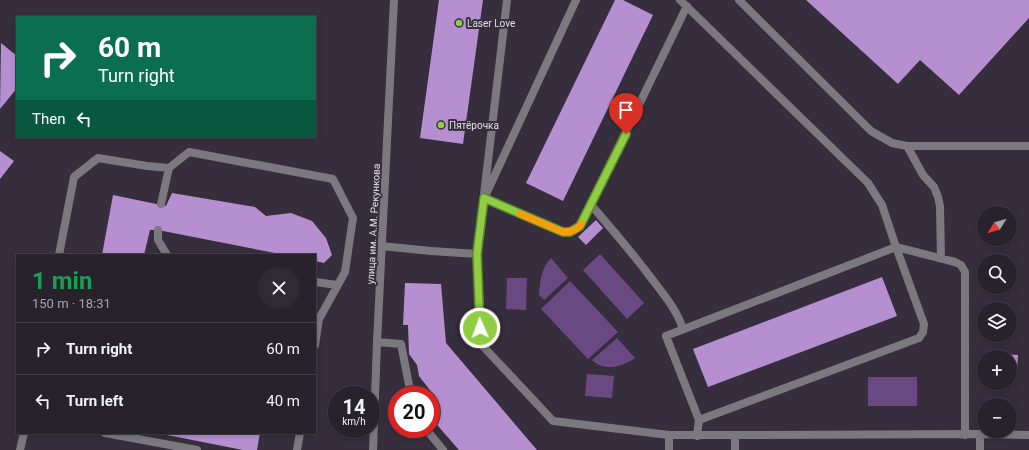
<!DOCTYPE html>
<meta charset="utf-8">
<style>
:root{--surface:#28222d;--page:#302a35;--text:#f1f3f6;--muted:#a5a4aa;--line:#443f49}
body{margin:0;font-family:Roboto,sans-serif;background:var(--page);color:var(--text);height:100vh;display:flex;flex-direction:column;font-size:15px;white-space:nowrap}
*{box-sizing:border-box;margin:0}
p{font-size:13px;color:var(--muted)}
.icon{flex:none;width:22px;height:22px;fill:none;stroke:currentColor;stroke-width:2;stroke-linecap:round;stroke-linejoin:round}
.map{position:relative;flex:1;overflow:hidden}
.side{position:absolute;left:16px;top:254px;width:300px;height:180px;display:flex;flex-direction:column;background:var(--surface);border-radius:0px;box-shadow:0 2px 6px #0003,0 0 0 1px var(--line)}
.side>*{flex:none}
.banner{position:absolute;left:16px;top:16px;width:300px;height:122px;border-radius:0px;box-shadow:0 2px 6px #0003,0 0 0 1px var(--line);background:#0b6e4f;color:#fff;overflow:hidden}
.needle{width:26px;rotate:233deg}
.tools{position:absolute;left:977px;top:206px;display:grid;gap:8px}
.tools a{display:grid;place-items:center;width:40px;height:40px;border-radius:50%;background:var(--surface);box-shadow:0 2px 6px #0003,0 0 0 1px var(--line);font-size:20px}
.speed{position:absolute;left:328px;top:386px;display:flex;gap:8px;font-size:20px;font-weight:700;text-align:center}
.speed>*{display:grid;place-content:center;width:52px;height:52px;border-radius:50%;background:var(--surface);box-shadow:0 2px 6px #0003,0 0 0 1px var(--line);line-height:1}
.speed small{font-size:10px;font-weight:400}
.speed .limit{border:6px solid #d22;background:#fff;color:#111}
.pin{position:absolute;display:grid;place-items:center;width:34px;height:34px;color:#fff;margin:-41px -17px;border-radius:50% 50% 50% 0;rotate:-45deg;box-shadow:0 0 4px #0007}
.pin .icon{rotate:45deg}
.me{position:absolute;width:44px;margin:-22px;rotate:358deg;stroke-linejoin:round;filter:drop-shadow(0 0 3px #0008)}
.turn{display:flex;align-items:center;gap:14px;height:84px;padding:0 16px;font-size:18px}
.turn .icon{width:52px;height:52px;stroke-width:2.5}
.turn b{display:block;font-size:28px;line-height:34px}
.then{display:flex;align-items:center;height:38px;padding:0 16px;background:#0003;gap:8px;font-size:15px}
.round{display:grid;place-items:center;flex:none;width:42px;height:42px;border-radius:21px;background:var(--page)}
.head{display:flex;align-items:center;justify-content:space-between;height:68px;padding:0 16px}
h1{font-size:24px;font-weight:700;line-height:30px;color:#1e9e55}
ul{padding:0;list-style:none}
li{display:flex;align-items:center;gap:12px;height:52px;padding:0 16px;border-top:1px solid var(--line)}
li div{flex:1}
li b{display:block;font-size:15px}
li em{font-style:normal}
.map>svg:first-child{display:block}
.green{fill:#6a4882}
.building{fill:#b68fd1}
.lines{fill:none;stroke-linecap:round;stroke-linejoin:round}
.service{stroke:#7c787f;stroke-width:8}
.minor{stroke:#7c787f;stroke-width:8}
.route-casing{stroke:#5d852b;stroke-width:10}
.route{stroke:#8fcd42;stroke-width:7}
.slow{stroke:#f59e0b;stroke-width:7}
.poi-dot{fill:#8fcd42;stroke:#362e3c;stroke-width:1.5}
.labels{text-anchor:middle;stroke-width:4;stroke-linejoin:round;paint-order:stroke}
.poi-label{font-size:10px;fill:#e2dde6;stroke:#362e3c;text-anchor:start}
.street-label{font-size:10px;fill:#e2dde6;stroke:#362e3c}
</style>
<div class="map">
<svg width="1029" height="450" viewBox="0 0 1029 450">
<rect width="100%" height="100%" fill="#362e3c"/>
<!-- green -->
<path class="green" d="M600,254L644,303L627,319L583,270Z
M551,258L568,278L544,300L539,295C540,282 541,268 551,258Z
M507,278H527L526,310L506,309Z
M570,281L618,332L588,359L541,309Z
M617,338L635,358C622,367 604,372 592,360Z
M587,374L614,376L612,398L585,396Z
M868,377H917V406H868Z"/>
<!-- building -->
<path class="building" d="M439,0H483L463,144L420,138Z
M615,0H623L653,15L563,201L526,183Z
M806,0H1029V18L959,95L920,60L898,84Z
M1,43L17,56V88L0,109Z
M0,151L14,161L0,179Z
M172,193L255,207L266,216L291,213L312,221L326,238L332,255L324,263L315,261V255H285L158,230H150L144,255H102L113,195L166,206Z
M596,220L603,228L586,245L578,237Z
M882,277L897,316L708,387L693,349Z
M405,283L441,284L446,343L537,450H459L431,418V396L433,394L419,376L417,365L409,354L408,325H403Z
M1000,354L1018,355L1017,370H1010V357H1000Z
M157,433H260L257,450H243Z"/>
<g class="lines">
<!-- service -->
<path class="service" d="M680,0L868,183L882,205L896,247L955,262L961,265L965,272V435
M739,0L871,131L892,143L907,146
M487,192L576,0
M484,198L563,232H570L580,226L687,6
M161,204L169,168
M591,205C612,229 633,254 652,279C664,295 677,310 683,329
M158,230V240L167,255
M381,246L431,251L477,254L480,343L553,421L669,435H735
M896,247L924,324L923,332L919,338L699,420L666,336Z
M477,254L507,0
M59,255L74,177L98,158L147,166L169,168L189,152L333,179L353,218L345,272L319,319L315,345
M941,258L940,206L938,197L934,187L923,175L907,146H1029
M315,282L337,285
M377,342L401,344L411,395
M426,429L443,450
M105,433L197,450
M669,435V450
M697,436L699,420
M20,450L24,433
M297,450L300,433
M735,450V435L980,434
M980,450V434L1029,435"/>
<!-- minor -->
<path class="minor" d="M373,450L377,342L394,0"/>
</g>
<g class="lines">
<!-- route casing -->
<g class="route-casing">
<path id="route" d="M480,328L477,254L484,198L563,232H570L580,226L626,134"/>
</g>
<!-- route -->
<use href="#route" class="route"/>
<!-- slow -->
<path class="slow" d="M520,214L563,232C570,232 577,231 581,224"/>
</g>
<!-- markers -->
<g class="poi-dot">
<circle cx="459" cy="23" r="4"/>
<circle cx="441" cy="125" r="4"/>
</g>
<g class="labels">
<!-- poi labels -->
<g class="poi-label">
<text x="467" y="27">Laser Love</text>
<text x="449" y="129">Пятёрочка</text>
</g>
<!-- street labels -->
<g class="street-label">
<text transform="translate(373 224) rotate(-87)" y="4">улица им. А.М. Рекункова</text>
</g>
</g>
</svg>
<div class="tools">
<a><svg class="needle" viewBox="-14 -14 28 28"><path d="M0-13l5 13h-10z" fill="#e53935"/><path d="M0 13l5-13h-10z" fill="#a5a4aa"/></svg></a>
<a><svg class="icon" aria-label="search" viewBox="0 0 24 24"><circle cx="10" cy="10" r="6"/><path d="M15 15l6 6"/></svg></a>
<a><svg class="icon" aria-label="layers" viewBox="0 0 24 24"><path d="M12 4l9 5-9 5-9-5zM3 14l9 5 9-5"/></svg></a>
<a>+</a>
<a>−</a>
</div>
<div class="speed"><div>14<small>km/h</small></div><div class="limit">20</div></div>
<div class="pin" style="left:626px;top:134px;background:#d93025"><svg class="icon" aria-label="arrive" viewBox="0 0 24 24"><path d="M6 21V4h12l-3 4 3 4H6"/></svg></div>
<svg class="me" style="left:480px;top:328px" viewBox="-20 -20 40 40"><circle r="17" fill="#8fcd42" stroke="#fff" stroke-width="3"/><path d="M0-11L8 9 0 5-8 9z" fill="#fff"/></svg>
<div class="banner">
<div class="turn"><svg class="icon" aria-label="right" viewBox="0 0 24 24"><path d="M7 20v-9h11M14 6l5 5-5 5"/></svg><div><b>60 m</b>Turn right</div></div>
<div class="then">Then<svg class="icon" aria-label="left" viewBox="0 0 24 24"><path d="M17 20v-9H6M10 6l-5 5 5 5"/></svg></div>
</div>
<section class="side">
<div class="head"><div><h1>1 min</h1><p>150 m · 18:31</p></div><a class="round"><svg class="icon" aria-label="close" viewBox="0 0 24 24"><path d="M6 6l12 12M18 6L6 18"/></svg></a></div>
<ul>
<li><svg class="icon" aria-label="right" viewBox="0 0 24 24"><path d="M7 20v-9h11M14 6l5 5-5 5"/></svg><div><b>Turn right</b></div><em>60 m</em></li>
<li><svg class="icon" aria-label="left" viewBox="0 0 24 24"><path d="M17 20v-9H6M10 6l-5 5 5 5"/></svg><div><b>Turn left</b></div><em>40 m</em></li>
</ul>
</section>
</div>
